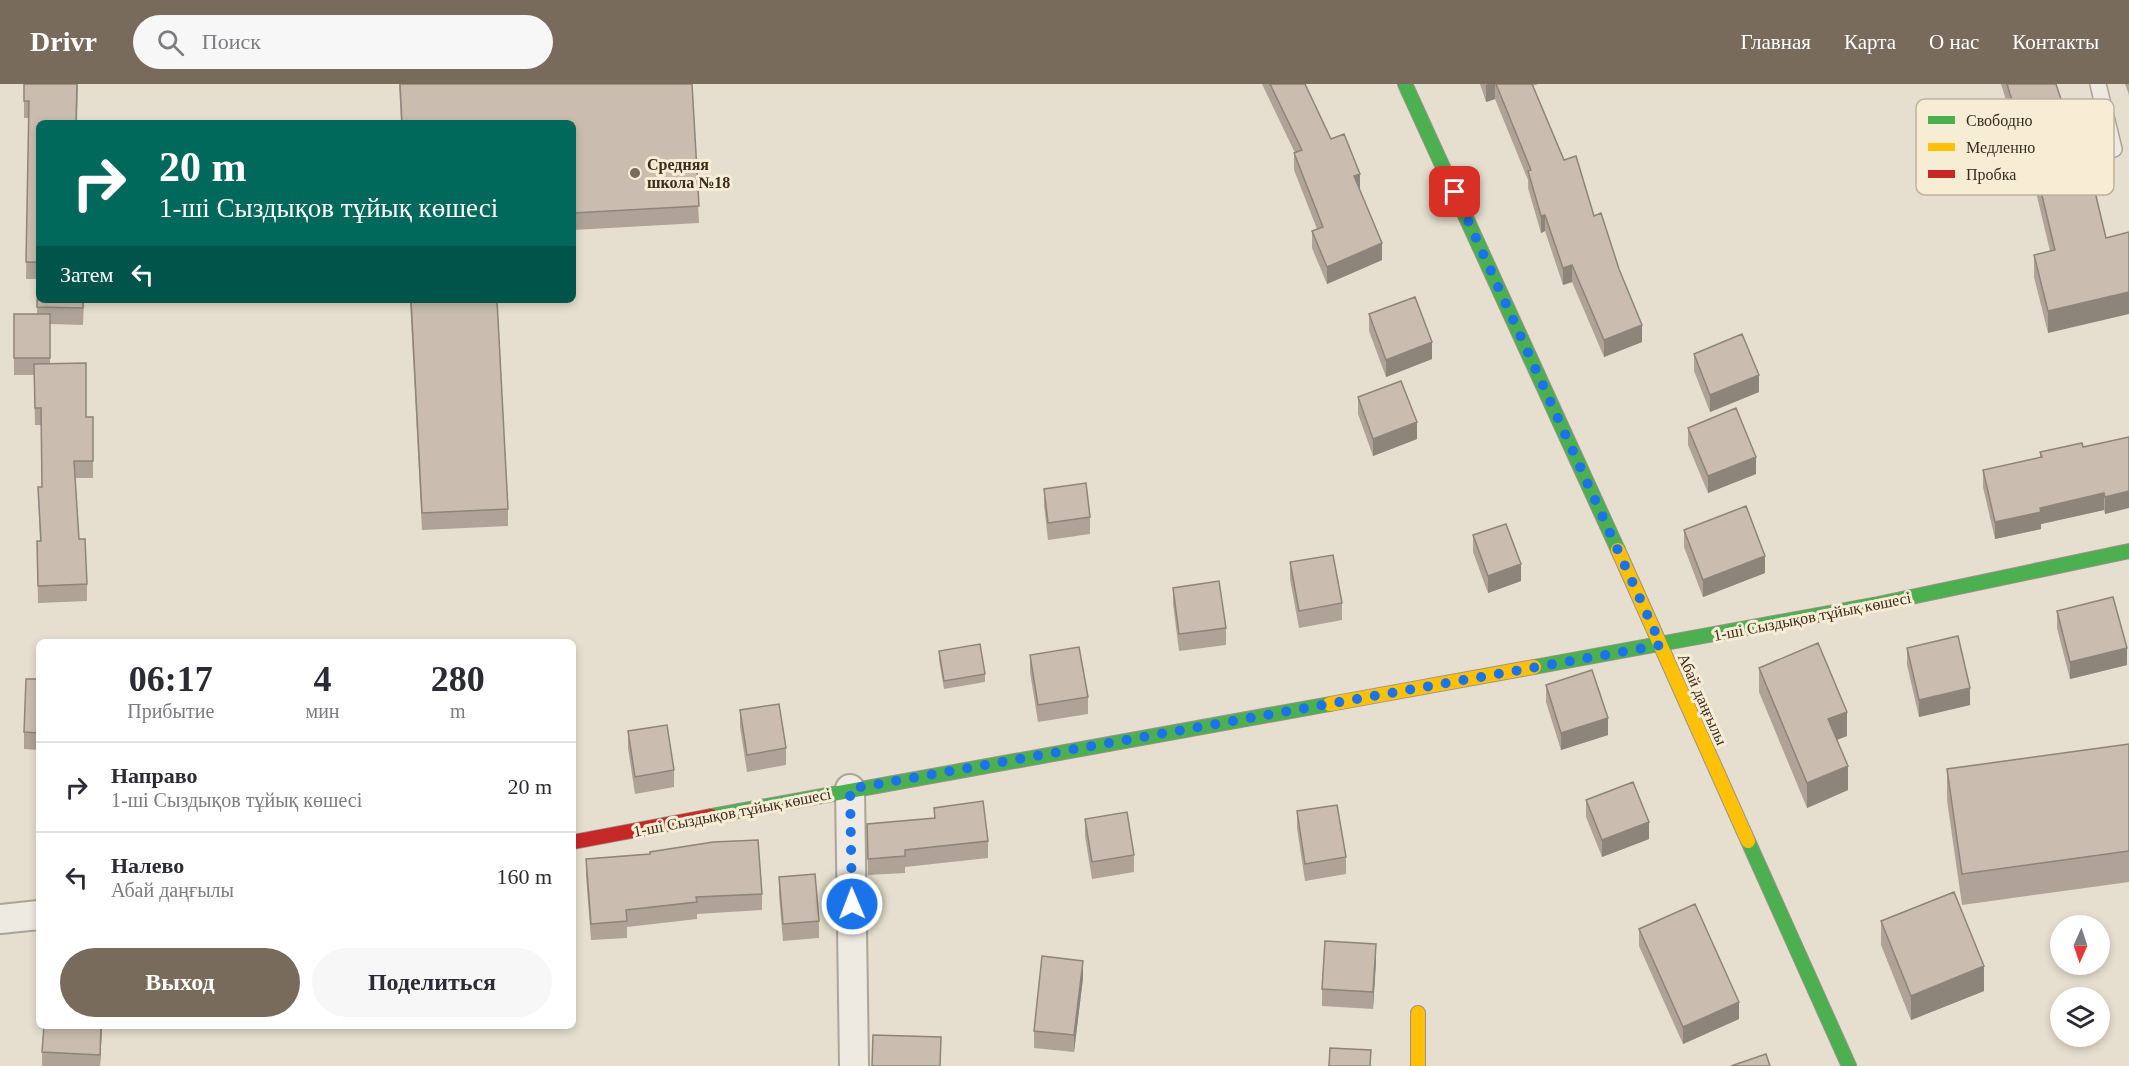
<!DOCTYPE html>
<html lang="ru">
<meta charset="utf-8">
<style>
:root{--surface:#fff;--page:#f7f7f7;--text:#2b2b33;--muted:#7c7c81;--line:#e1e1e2;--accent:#786b5c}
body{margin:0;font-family:Georgia,serif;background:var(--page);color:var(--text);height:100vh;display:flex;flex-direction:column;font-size:22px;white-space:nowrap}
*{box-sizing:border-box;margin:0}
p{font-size:20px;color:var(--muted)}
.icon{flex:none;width:33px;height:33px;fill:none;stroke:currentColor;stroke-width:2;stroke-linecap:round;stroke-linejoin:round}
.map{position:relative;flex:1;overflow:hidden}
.sheet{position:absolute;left:36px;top:555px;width:540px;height:390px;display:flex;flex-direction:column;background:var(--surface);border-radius:9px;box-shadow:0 3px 9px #0003}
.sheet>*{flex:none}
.guide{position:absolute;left:36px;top:36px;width:540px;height:183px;border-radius:9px;box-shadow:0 3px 9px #0003;background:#00695c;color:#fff;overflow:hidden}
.needle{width:39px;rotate:183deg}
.buttons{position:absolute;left:2050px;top:831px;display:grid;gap:12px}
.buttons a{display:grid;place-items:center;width:60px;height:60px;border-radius:50%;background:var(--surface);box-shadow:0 3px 9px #0003;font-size:30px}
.pin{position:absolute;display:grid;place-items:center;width:51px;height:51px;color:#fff;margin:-26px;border-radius:12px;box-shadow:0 3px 9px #0006}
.me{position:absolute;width:66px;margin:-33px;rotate:359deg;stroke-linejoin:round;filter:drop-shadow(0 0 4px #0008)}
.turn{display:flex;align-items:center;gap:21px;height:126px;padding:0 24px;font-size:27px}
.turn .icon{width:78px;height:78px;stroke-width:2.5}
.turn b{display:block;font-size:42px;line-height:51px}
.then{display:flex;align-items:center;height:57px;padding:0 24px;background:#0003;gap:12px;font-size:22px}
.eta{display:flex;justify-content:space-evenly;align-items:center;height:102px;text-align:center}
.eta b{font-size:36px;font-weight:600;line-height:42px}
.primary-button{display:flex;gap:12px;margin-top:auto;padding:12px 24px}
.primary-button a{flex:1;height:69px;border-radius:36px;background:var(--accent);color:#fff;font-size:24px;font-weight:600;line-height:69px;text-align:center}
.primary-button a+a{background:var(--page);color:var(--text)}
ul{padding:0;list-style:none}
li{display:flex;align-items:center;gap:18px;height:90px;padding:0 24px;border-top:2px solid var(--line)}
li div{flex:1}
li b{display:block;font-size:22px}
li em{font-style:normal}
header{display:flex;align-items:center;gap:36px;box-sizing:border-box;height:84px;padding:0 30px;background:var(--accent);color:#fff}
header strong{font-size:28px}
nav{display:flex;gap:33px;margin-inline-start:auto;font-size:21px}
.search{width:420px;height:54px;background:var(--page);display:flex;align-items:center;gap:15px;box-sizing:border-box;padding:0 21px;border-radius:33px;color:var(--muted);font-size:22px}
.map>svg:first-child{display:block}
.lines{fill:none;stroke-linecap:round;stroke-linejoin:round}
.lane-casing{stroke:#aca497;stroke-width:18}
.street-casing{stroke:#aca497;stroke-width:32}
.fast-casing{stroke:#9b9388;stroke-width:16}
.slow-casing{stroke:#9b9388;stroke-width:16}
.jam-casing{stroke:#9b9388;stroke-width:16}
.lane{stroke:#eeeae1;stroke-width:15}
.street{stroke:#eeeae1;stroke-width:28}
.fast{stroke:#4caf50;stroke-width:14}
.slow{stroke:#ffc107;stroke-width:14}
.jam{stroke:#c62828;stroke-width:14}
.wall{fill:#aea396}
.shaded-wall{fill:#8d847a}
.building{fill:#cabdaf;stroke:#8d847a;stroke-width:1.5}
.route{stroke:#1a73e8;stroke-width:10;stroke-dasharray:0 18}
.poi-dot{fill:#786b5c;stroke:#f7edd5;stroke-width:2}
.labels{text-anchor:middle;stroke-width:6;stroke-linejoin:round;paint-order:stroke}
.poi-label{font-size:16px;font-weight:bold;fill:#3c2c1e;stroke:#f7edd5;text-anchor:start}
.street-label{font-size:16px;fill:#3c2c1e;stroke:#f7edd5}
.key{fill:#f7edd5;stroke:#bfb39e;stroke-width:1.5}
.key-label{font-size:16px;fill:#3c2c1e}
</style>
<header>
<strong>Drivr</strong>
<div class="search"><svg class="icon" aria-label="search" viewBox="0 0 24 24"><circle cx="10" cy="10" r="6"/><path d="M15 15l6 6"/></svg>Поиск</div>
<nav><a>Главная</a><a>Карта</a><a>О нас</a><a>Контакты</a></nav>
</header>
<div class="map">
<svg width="2129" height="982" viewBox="0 0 2129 982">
<rect width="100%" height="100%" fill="#e6dfcf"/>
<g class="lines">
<!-- lane casing -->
<g class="lane-casing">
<path id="lane" d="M2098,0L2114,65"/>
</g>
<!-- street casing -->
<g class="street-casing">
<path id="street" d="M850,705L854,982
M0,835L39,831"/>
</g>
<!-- fast casing -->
<g class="fast-casing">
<path id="fast" d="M1405,0L1618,466
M1534,583L1878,520L2129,467
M711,732L1330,620
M1748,757L1849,982"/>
</g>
<!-- slow casing -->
<g class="slow-casing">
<path id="slow" d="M1618,466L1748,757
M1330,620L1534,583
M1418,929V982"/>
</g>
<!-- jam casing -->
<g class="jam-casing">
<path id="jam" d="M573,758L711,732"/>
</g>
<!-- lane -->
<use href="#lane" class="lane"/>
<!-- street -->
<use href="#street" class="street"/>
<!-- fast -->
<use href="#fast" class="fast"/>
<!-- slow -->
<use href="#slow" class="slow"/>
<!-- jam -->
<use href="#jam" class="jam"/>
</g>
<!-- wall -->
<path class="wall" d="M24,0H78L77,39L39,216H84L83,241L50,240V279L86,333H93V394H75L79,455L87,500V517L38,519L37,457H40L38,403H42L41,341H35L34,291H14V230H37L38,195H26L29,34H24Z
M399,0H692L699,139L573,146V39H401Z
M1262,0H1305L1331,55L1360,106L1382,176L1327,200L1312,164V147L1317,145L1294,86V69H1295Z
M1480,0H1538L1533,2L1564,76L1594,132L1642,258L1604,273L1572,198L1563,201L1545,147L1541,149L1528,104V96L1495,15L1486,18Z
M2001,0H2056L2069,57L2027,71V69L2023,70Z
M2125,0H2129V11Z
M2086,70L2048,249L2034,193V171L2050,167L2035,104V82Z
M410,216H497L508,425V442L422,446Z
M1369,230L1432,275L1386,293L1369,247Z
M1694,270L1759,308L1710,328L1694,287Z
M1358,313L1417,355L1373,372L1358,330Z
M1688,344L1756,390L1708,409L1688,361Z
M2129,353L2105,430L2104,426L2041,440V445L1995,455L1983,403V386L2040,374V368L2083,363Z
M1044,405L1090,433V450L1048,456L1044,421Z
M1684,446L1765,489L1703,513L1684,463Z
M1473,451L1521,497L1488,509L1473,468Z
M1290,478L1342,519V536L1299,544L1290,495Z
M1173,504L1226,544V561L1179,567L1173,520Z
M2057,527L2127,581L2070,595L2057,544Z
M1907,564L1970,621L1919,633L1907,581Z
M939,567L985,590V598L944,605L939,576Z
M1030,571L1088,613V630L1038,638L1030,588Z
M1759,584L1847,652L1837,656L1848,706L1807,724L1759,608Z
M39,595V666L24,665V648Z
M1546,601L1608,651L1561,666L1546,618Z
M740,626L786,664V681L747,688L740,643Z
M628,647L674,686V703L635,710L628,664Z
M2129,660V798L1962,821L1947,716V685Z
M1586,716L1649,755L1602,773L1586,733Z
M934,724L988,757V774L905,783V789L868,791L867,740L934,734Z
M1297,727L1346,773V790L1305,797L1297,744Z
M1085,735L1134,771V788L1092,795L1085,752Z
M586,775L762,810V826L697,830V835L627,843V854L591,856L586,792Z
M779,793L819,837V854L783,857L779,810Z
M1881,837L1984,907L1911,936L1881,861Z
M1639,845L1739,935L1683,960L1639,862Z
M1376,877L1373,925L1322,922V905Z
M1083,894L1074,968L1034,964V947Z
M102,942L100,982H42V968Z"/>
<!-- shaded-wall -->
<path class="shaded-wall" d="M1489,0H1495V15L1486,18V1Z
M2069,40V57L2027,71V54Z
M2027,52V69L2023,70V53Z
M1360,90V106L1354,92Z
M1545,131V147L1541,149V132Z
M1382,159V176L1327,200V183Z
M1572,181V198L1563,201V184Z
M2129,208V230L2048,249V227Z
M1642,241V258L1604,273V256Z
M1432,258V275L1386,293V276Z
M1759,291V308L1710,328V311Z
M1417,338V355L1373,372V355Z
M1756,373V390L1708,409V392Z
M2129,407V424L2105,430V413Z
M2104,409V426L2041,440V445L1995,455V438L2040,424Z
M1765,472V489L1703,513V496Z
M1521,480V497L1488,509V492Z
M2127,564V581L2070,595V578Z
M1970,604V621L1919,633V616Z
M1847,628V652L1828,659V635Z
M1608,634V651L1561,666V649Z
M1848,682V706L1807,724V699Z
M1649,738V755L1602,773V756Z
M1376,860V877L1373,925V908Z
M1083,877V894L1074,968V951Z
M1984,882V907L1911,936V912Z
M1739,918V935L1683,960V943Z
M101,942H102L100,982V971Z"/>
<!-- building -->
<path class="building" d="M24,0H77L76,39H39V216H83V224L37,223L38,178H26L29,17H24Z
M400,0H692L699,122L573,129V39H402Z
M1270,0H1305L1331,55L1344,50L1360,90L1354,92L1382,159L1327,183L1312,147L1323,143L1294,69L1302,66Z
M1496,0H1532L1564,76L1576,72L1594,132L1601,129L1619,185L1642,241L1604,256L1572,181L1563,184L1545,131L1541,132L1528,87L1531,86Z
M2007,0H2056L2069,40L2027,54V52L2023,53Z
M2086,70L2106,154L2129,148V208L2048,227L2034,171L2055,166L2035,82Z
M1415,213L1432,258L1386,276L1369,230Z
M411,216H497L508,425L422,429Z
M14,230H50V274H14Z
M1742,250L1759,291L1710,311L1694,270Z
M86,279V333H93V377H74L79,455H85L87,500L38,502L37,457H41L38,403H42L41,324H35L34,280Z
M1401,297L1417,338L1373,355L1358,313Z
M1736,324L1756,373L1708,392L1688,344Z
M2129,353V407L2105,413L2104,409L2040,424L2041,428L1995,438L1983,386L2042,373L2040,368L2082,359L2083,363Z
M1086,399L1090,433L1048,439L1044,405Z
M1746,422L1765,472L1703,496L1684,446Z
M1506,440L1521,480L1488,492L1473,451Z
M1333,471L1342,519L1299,527L1290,478Z
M1219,497L1226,544L1179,550L1173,504Z
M2113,513L2127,564L2070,578L2057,527Z
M1958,552L1970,604L1919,616L1907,564Z
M1818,559L1847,628L1828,635L1848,682L1807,699L1759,584Z
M980,560L985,590L944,597L939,567Z
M1079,563L1088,613L1038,621L1030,571Z
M1592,586L1608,634L1561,649L1546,601Z
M26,595H39V649L24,648Z
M779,620L786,664L747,671L740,626Z
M667,641L674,686L635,693L628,647Z
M2129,660V767L1962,790L1947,685Z
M1633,698L1649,738L1602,756L1586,716Z
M983,717L988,757L905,766V772L868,775L867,740L935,734L934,724Z
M1337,721L1346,773L1305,780L1297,727Z
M1127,728L1134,771L1092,778L1085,735Z
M758,756L762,810L696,813L697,818L626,826L627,837L591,840L586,775L650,770V768L713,758Z
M815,790L819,837L783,840L779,793Z
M1954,808L1984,882L1911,912L1881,837Z
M1695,820L1739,918L1683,943L1639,845Z
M1325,857L1376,860L1373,908L1322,905Z
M1042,872L1083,877L1074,951L1034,947Z
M44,942H101L100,971L42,968Z
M873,951L941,953L940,982H872Z
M1330,964L1371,966L1370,982H1329Z
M1766,970L1770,982H1731Z"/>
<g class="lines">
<!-- route -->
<path class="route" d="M852,820L850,705L1661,561L1455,108"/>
</g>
<!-- markers -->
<circle class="poi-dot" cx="635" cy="89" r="6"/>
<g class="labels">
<!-- poi labels -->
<g class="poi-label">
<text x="647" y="86">Средняя<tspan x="647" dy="18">школа №18</tspan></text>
</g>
<!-- street labels -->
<g class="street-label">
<text transform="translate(1812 532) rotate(-11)" y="6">1-ші Сыздықов тұйық көшесі</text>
<text transform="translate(1703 615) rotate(66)" y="6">Абай даңғылы</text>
<text transform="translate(732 728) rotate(-11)" y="6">1-ші Сыздықов тұйық көшесі</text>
</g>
</g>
<!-- legend -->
<rect x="1916" y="15" width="198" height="96" rx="9" class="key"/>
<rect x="1928" y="32" width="27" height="8" fill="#4caf50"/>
<rect x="1928" y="59" width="27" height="8" fill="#ffc107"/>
<rect x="1928" y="86" width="27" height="8" fill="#c62828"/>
<g class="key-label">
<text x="1966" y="42">Свободно</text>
<text x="1966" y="69">Медленно</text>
<text x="1966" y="96">Пробка</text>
</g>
</svg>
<div class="buttons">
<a><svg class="needle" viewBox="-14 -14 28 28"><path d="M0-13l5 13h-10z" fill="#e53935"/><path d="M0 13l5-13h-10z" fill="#7c7c81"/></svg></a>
<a><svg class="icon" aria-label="layers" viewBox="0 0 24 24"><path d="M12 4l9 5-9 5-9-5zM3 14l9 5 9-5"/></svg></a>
</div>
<div class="pin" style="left:1455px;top:108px;background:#d93025"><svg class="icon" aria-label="arrive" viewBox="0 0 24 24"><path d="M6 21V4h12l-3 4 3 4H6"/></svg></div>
<svg class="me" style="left:852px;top:820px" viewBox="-20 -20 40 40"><circle r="17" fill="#1a73e8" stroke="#fff" stroke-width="3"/><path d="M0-11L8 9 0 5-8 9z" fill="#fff"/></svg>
<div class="guide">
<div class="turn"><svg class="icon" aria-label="right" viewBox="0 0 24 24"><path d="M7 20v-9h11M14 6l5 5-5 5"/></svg><div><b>20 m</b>1-ші Сыздықов тұйық көшесі</div></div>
<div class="then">Затем<svg class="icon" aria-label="left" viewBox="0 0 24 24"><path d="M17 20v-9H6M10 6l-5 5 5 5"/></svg></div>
</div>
<section class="sheet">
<div class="eta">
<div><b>06:17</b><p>Прибытие</p></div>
<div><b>4</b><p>мин</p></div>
<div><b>280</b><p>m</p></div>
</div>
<ul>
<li><svg class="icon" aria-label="right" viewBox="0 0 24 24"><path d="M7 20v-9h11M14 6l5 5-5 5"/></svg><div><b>Направо</b><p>1-ші Сыздықов тұйық көшесі</p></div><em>20 m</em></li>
<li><svg class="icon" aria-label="left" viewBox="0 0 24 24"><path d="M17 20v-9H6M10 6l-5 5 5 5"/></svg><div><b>Налево</b><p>Абай даңғылы</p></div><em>160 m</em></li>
</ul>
<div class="primary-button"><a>Выход</a><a>Поделиться</a></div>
</section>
</div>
